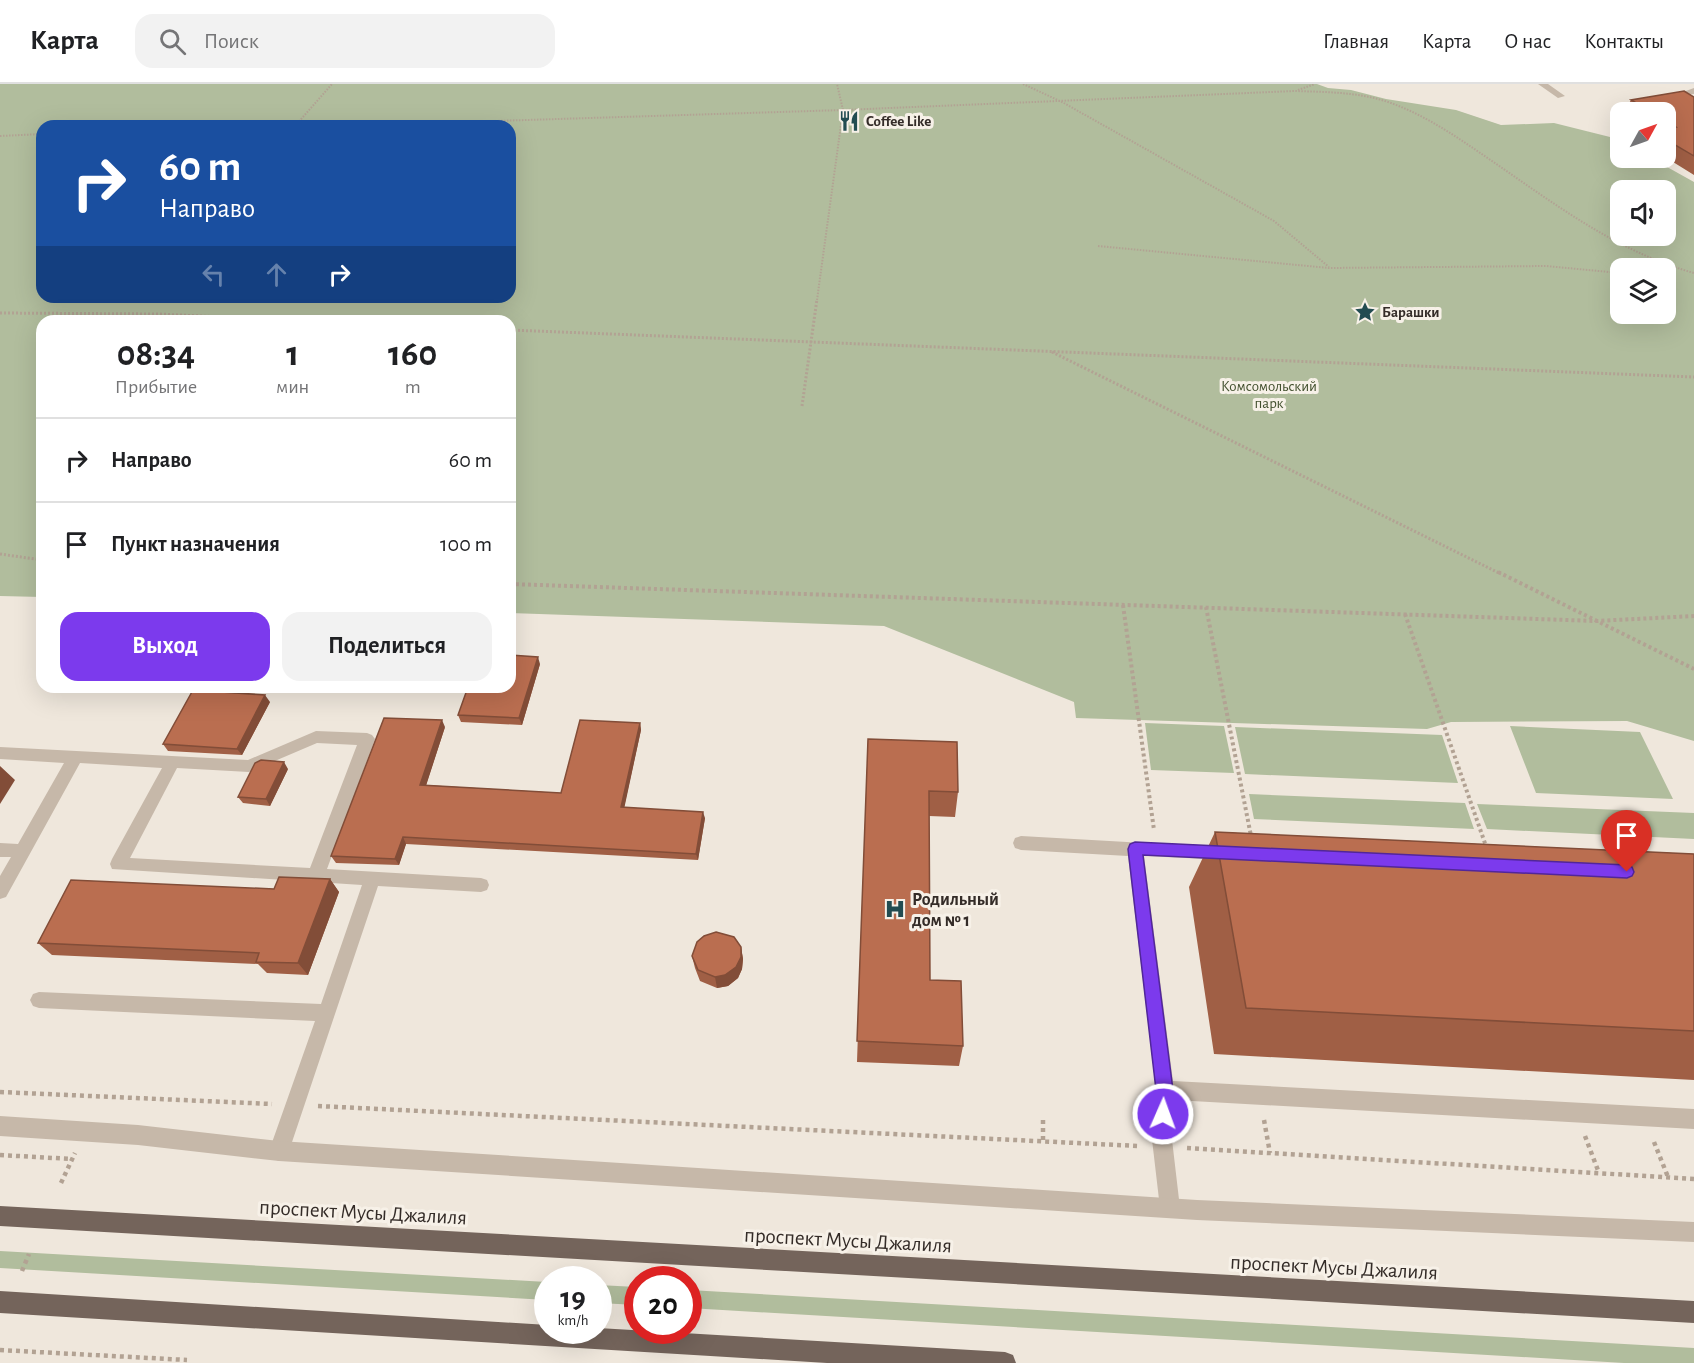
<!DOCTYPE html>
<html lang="ru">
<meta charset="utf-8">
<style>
:root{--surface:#fff;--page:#f2f2f2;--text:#202124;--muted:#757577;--line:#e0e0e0;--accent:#7c3aed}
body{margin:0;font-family:"Alegreya Sans",sans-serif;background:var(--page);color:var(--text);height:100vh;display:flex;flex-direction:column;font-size:22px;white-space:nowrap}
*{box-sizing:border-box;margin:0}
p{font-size:20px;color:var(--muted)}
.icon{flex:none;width:33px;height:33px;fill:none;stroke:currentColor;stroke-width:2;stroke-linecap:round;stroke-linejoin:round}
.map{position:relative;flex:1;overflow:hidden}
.drawer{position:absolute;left:36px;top:231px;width:480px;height:378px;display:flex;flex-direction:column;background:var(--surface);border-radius:18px;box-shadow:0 6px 24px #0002}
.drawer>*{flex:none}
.guide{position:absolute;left:36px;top:36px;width:480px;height:183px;border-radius:18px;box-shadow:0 6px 24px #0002;background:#1a4fa0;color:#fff;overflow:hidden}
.needle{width:39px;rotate:50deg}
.controls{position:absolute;left:1610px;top:18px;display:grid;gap:12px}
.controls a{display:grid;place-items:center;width:66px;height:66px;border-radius:12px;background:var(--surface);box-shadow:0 6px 24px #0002;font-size:30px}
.speed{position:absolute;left:534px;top:1182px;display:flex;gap:12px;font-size:30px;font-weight:700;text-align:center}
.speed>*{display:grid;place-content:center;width:78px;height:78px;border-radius:50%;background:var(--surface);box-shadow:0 6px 24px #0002;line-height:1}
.speed small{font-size:15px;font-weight:400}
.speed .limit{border:9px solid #d22;background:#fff;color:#111}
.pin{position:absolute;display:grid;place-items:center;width:51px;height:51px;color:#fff;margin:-62px -26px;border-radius:50% 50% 50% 0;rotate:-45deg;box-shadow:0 0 6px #0007}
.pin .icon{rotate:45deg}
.me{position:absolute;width:66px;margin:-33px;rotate:2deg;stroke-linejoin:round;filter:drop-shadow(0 0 4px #0008)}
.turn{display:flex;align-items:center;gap:21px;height:126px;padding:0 24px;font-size:27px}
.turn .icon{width:78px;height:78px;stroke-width:2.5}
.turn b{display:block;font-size:42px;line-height:51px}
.lanes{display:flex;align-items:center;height:57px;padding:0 24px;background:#0003;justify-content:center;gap:30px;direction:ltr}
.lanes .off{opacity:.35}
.eta{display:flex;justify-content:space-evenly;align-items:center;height:102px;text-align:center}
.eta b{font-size:36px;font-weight:600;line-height:42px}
.cta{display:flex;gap:12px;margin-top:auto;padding:12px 24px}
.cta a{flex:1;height:69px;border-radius:18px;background:var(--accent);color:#fff;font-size:24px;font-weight:600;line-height:69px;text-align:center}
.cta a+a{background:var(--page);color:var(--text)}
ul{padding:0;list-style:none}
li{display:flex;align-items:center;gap:18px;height:84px;padding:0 24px;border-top:2px solid var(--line)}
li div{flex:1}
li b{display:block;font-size:22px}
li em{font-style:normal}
header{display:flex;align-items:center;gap:36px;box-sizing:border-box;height:84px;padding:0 30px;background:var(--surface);border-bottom:2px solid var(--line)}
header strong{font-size:28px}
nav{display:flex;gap:33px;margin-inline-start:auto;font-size:21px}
.search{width:420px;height:54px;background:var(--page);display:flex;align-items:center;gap:15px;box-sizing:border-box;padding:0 21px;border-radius:18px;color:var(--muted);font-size:22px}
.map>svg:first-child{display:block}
.green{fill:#b1bd9d;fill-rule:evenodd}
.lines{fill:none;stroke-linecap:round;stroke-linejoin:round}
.path-far3{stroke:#b2a293;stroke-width:2;stroke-dasharray:1.5 1.5;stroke-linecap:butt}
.path-far2{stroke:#b2a293;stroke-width:3;stroke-dasharray:2 2;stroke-linecap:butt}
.path-far1{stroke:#b2a293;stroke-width:4;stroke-dasharray:3 3;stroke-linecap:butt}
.path{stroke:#b2a293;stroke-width:4.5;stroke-dasharray:4 4;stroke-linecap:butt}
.service{fill:#c6b8a9;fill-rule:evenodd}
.minor{fill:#c6b8a9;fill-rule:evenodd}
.primary{fill:#74645b;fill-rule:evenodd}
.wall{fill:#a05f45}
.shaded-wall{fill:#824d38}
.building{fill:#ba6e50;stroke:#824d38;stroke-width:1.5}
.route{fill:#7c3aed;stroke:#51269a;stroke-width:1.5}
.labels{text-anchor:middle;stroke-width:6;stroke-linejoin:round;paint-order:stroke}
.far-poi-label{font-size:15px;font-weight:bold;fill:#342c28;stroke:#f7f1e8;text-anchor:start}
.far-park-label{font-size:15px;fill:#42502e;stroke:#f7f1e8}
.poi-label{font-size:18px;font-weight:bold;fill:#342c28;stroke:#f7f1e8;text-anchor:start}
.near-street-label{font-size:21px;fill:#342c28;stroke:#f7f1e8}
</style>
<header>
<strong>Карта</strong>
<div class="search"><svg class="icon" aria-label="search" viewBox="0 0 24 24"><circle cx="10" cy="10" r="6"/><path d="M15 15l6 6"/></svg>Поиск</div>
<nav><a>Главная</a><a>Карта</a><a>О нас</a><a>Контакты</a></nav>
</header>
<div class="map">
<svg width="1694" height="1279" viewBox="0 0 1694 1279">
<rect width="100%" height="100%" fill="#efe7dc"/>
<!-- green -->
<path class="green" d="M0,0H1317L1328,4L1351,6L1386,15L1456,26L1501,41L1554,39L1614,54L1620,57V74H1651L1694,98V657L1627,637L1451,638L1427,645L1076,634L1074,618L884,542L510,529V237H42V513L0,512ZM42,42H510V213H42ZM1665,106V152H1620V106ZM1665,184V230H1620V184Z
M1145,639L1224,642L1234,689L1151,686Z
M1510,642L1640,648L1673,715L1536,709Z
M1235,643L1442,651L1458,699L1245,690Z
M1249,710L1465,719L1474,745L1254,735Z
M1477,720L1694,729V755L1487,745Z
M0,1167L547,1198V1216L0,1184Z
M598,1201L637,1203V1221L599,1219Z
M689,1206L1694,1264V1279H1624L689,1224Z"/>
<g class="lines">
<!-- path-far3 -->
<path class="path-far3" d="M1023,0L1062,18L1274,137L1329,183
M1298,6L1315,0
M295,42L332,0
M336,42L843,26L1295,7C1325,8 1356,8 1385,17C1425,30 1458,54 1492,77C1556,121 1618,168 1694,189
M0,52L42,50
M1098,162L1329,184L1546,182L1620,189
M817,216L843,26L837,0"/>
<!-- path-far2 -->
<path class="path-far2" d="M0,229L158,230L309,237
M510,246L1694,293
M1052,268L1501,490
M802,322L817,215
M0,470L42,476"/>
<!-- path-far1 -->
<path class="path-far1" d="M1498,488L1694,585
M510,500L1596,537L1694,532
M1123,521L1154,746
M1206,523L1251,752
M1405,530L1487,765"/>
<!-- path -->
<path class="path" d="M0,1008L272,1020
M318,1022L1138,1062
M1043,1036V1057
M1264,1036L1270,1069
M1585,1052L1599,1089
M1654,1058L1668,1093
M1187,1064L1694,1095
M0,1071L72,1075
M61,1099L75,1069
M22,1187L29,1170
M0,1266L187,1276"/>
<!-- service -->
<path class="service" d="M1538,0H1548L1565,12L1558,14Z
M1694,4V10L1687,11L1683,8Z
M316,647L367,649L372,651L375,655L327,785L481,794L487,796L489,801L487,806L481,808L378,802L289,1067L286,1074L279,1077L272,1074L269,1067L315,937L39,924L33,922L30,916L33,910L39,908L321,920L362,801L112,785L110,780L112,775L162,684L80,679L6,813L0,815V792L11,773H0V759L18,760L64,679L0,675V663L248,676ZM317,659L357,661L310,784L130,774L177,684L249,688Z
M1021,752L1233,764L1235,769L1233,774L1227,776L1144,772L1173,997L1694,1025V1045L1174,1016L1171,1047L1180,1124L1177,1131L1170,1134L1163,1131L1160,1124L1151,1047L1156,1006L1128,772L1021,766L1015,764L1013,759L1015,754Z"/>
<!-- minor -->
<path class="minor" d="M0,1032L138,1041L279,1057L1197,1116L1694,1138V1158L1197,1136L279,1077L138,1061L0,1052Z"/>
<!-- primary -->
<path class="primary" d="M0,1122L1694,1217V1239L0,1142Z
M0,1207L548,1241V1246H598V1244L1005,1268L1013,1271L1016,1279H827L0,1229Z"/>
</g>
<!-- wall -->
<path class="wall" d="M1694,13V91L1665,73V28H1624L1631,16Z
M540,580L522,641L461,638L458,631Z
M270,618L242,671L168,667L163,660Z
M640,639L641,646L624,723L705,734L698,776L406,760L399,781L336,779L331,772L445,643L426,701L561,709Z
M868,655L958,708L955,733L929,732L930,896L963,962L959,982L857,978Z
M288,685L270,722L243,719L238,713Z
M1215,748L1694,770V996L1214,970L1189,803Z
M330,795L339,808L308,891L267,889L258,880L52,871L38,859L274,805Z
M741,863L743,875L742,885L738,894L728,902L717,904L700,897L695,884L692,872Z"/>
<!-- shaded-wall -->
<path class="shaded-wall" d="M538,573L540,580L522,641L519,634Z
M265,611L270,618L242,671L237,665Z
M442,636L445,643L424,708L420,701Z
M640,639L641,646L623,730L621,723Z
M284,678L288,685L270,722L266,715Z
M0,682L15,696L0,720Z
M703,728L705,734L698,776L696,770Z
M403,753L406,760L399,781L395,775Z
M330,795L339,808L308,891L298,879Z
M741,863L743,875L742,885L738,894L728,902L717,904L715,893Z"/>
<!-- building -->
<path class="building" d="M1684,7L1694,13V72L1665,55V45L1676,43L1665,36V28H1652L1631,16Z
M510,571L538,573L519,634L458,631L468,603H510Z
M193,606L265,611L237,665L163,660Z
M384,634L442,636L420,701L561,709L580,636L640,639L621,723L703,728L696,770L403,753L395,775L331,772Z
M868,655L957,658L958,708L929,707L930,896L961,897L963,962L857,957Z
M261,676L284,678L266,715L238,713L255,679Z
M1215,748L1694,770V947L1246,924Z
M279,793L330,795L298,879L256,878L259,869L38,859L71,796L274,805Z
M716,848L734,853L741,863V873L736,883L725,891L715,893L698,886L692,872L697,858L704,852Z"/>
<!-- route -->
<path class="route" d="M1135,758L1627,781L1632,783L1634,788L1632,792L1627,794L1143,771L1173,1006L1169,1036L1163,1039L1157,1036L1154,1030L1156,1006L1128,765L1130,760Z"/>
<!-- icons -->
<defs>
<g id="restaurant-bare" transform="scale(1.62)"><path d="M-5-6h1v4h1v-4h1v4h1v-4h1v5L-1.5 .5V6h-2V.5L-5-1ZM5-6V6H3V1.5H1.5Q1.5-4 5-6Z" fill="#224c51" stroke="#f7f1e8" stroke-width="2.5" paint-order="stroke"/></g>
<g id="sight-bare" transform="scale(1.62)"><path d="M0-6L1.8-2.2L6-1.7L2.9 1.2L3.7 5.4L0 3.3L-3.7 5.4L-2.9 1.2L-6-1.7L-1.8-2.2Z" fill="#224c51" stroke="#f7f1e8" stroke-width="2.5" paint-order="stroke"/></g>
<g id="hospital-bare" transform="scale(1.62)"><path d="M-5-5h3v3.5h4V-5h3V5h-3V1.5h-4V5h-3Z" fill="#224c51" stroke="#f7f1e8" stroke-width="2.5" paint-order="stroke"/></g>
</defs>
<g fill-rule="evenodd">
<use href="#restaurant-bare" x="849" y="37"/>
<use href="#sight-bare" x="1365" y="228"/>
<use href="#hospital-bare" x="895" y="825"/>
</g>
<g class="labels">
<!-- far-poi labels -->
<g class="far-poi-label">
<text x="866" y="42">Coffee Like</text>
<text x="1382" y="233">Барашки</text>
</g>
<!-- far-park labels -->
<g class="far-park-label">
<text x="1269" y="307">Комсомольский<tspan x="1269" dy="17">парк</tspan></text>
</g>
<!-- poi labels -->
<g class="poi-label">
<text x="912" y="821">Родильный<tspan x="912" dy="21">дом № 1</tspan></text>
</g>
<!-- near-street labels -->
<g class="near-street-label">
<text transform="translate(363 1128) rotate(3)" y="7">проспект Мусы Джалиля</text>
<text transform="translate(848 1156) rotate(3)" y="7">проспект Мусы Джалиля</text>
<text transform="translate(1334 1183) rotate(3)" y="7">проспект Мусы Джалиля</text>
</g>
</g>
</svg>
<div class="controls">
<a><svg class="needle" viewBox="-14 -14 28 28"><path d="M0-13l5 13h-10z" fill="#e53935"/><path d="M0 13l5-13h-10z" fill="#757577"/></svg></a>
<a><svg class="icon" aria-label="sound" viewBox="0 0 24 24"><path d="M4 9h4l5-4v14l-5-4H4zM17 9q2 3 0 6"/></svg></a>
<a><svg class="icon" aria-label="layers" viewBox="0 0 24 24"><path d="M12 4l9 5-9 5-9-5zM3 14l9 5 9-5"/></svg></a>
</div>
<div class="speed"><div>19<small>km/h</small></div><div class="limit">20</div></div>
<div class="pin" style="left:1627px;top:788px;background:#d93025"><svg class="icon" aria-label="arrive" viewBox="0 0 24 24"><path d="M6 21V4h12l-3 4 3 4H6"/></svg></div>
<svg class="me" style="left:1163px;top:1030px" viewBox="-20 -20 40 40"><circle r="17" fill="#7c3aed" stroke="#fff" stroke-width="3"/><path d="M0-11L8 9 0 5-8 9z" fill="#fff"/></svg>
<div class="guide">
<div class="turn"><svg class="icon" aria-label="right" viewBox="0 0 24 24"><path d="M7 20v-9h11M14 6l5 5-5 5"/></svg><div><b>60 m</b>Направо</div></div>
<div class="lanes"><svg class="icon off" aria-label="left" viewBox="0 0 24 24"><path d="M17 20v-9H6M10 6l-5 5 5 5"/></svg><svg class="icon off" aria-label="ahead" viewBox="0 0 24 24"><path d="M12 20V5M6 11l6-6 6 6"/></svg><svg class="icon" aria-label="right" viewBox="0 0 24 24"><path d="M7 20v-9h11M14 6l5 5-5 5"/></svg></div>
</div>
<section class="drawer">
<div class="eta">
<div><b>08:34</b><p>Прибытие</p></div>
<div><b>1</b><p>мин</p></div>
<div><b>160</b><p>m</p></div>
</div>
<ul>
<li><svg class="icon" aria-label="right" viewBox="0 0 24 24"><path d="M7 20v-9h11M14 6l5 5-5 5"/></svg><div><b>Направо</b></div><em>60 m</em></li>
<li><svg class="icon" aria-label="arrive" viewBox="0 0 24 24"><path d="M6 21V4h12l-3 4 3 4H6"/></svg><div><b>Пункт назначения</b></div><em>100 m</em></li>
</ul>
<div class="cta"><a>Выход</a><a>Поделиться</a></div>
</section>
</div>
